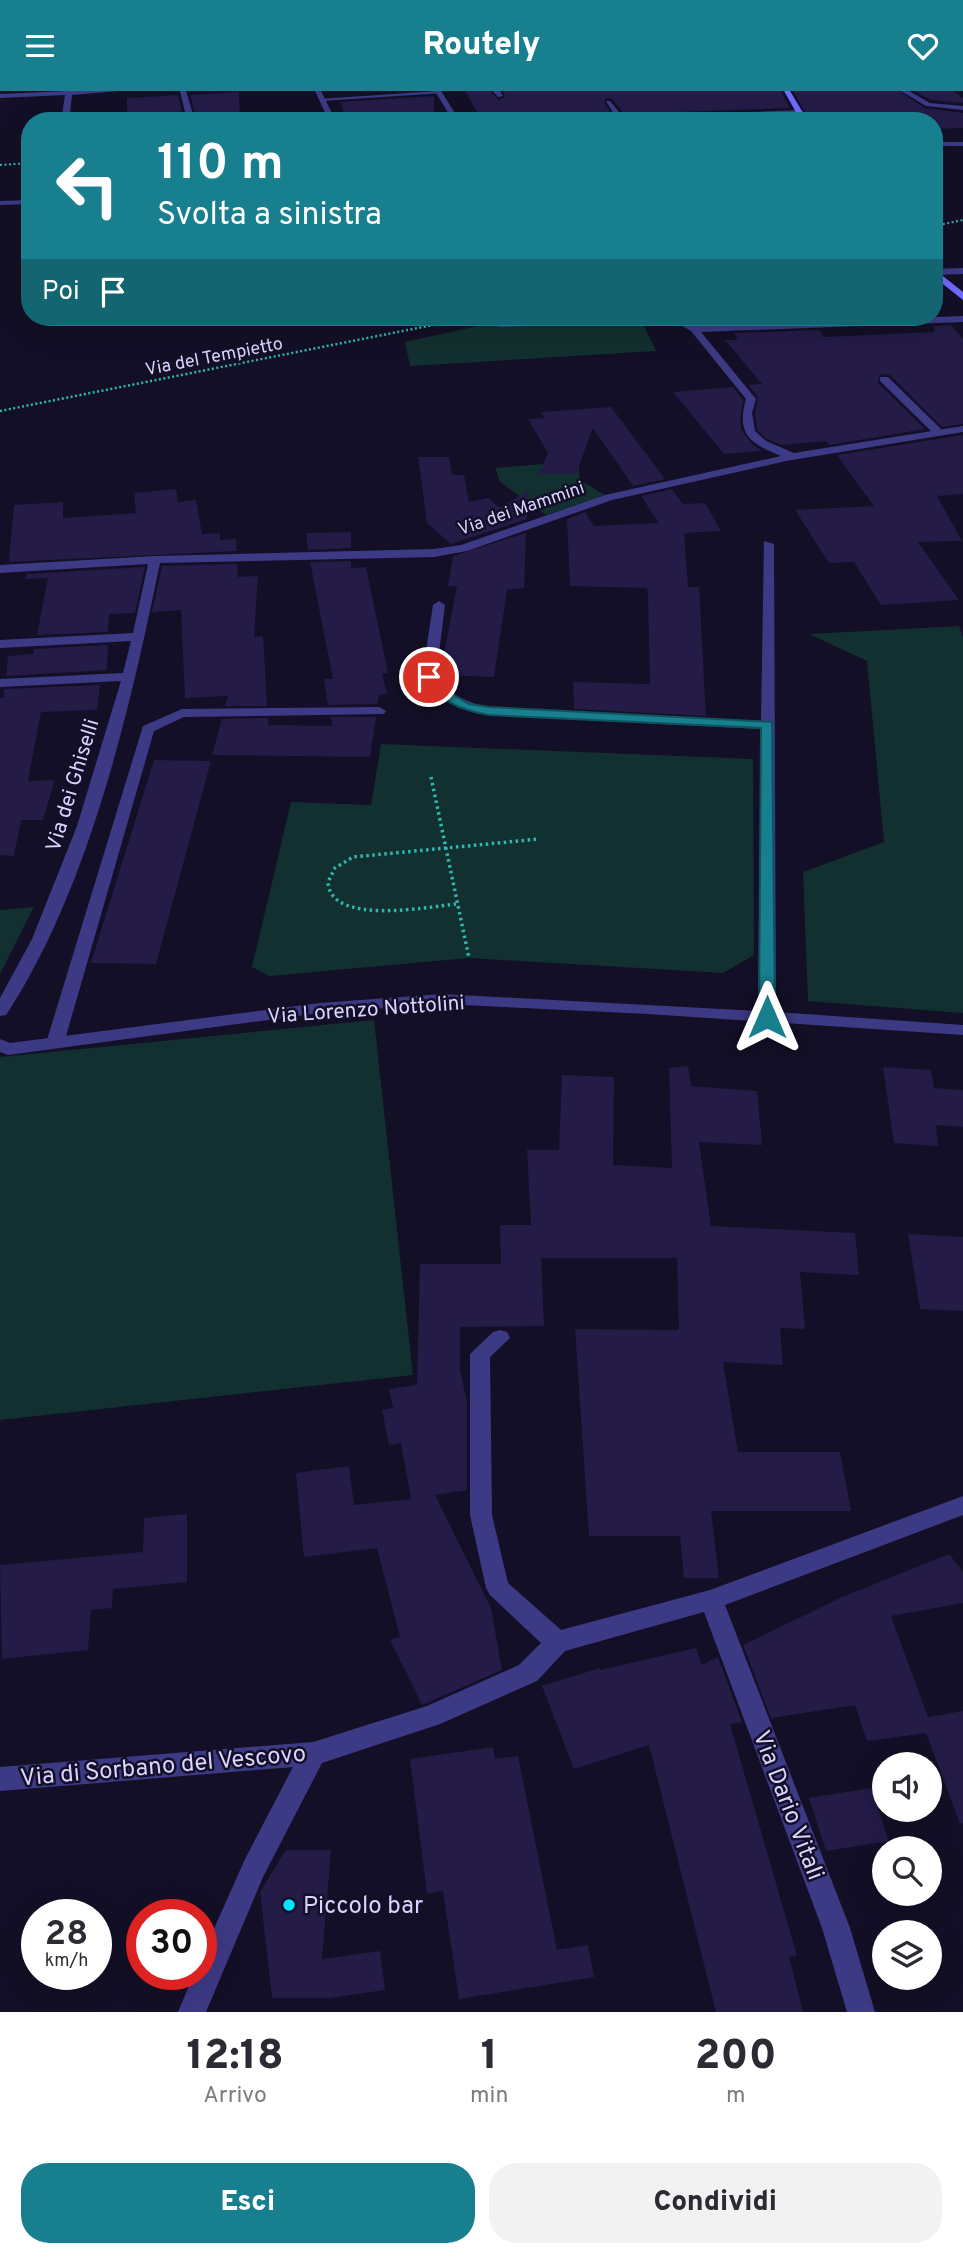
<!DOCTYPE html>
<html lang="it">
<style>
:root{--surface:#fff;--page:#f2f2f3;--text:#2b2b33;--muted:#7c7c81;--accent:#187f8f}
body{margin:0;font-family:Overpass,sans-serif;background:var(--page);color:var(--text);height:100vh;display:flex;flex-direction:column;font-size:26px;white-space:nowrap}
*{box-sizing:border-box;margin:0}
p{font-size:23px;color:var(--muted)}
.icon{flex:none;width:38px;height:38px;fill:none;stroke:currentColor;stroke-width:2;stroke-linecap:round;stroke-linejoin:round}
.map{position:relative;height:1921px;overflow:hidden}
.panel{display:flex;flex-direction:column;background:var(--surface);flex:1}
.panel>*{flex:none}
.guide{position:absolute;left:21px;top:21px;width:922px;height:214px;border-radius:28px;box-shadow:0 7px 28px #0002;background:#187f8f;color:#fff;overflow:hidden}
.buttons{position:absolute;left:872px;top:1661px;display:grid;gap:14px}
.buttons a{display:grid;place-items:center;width:70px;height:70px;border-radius:50%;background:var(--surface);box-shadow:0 7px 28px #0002;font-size:35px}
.speed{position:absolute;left:21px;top:1808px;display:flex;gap:14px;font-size:35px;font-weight:700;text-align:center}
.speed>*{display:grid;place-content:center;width:91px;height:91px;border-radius:50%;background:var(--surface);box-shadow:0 7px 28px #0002;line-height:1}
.speed small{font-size:18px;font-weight:400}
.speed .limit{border:10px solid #d22;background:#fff;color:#111}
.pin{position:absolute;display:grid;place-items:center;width:60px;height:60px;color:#fff;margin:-30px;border:4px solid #fff;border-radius:50%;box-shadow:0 2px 7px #0007}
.me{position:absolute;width:77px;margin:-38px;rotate:0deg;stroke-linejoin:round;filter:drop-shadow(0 0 5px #0008)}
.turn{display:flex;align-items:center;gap:24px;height:147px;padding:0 21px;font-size:32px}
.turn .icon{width:91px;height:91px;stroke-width:2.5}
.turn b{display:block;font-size:49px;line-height:60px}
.then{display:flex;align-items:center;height:66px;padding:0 21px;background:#0003;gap:14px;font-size:26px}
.eta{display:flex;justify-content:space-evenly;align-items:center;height:119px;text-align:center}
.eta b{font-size:42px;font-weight:800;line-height:49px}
.action{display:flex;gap:14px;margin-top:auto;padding:14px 21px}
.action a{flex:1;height:80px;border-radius:28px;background:var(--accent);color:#fff;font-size:28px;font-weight:800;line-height:80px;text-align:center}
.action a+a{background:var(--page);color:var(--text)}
header{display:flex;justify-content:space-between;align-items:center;height:91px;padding:0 21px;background:var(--accent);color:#fff;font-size:32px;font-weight:800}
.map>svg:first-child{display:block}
.green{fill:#12302f}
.building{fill:#241b47}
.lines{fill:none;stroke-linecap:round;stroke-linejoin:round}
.path-far2{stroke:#2fb8b0;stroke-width:2;stroke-dasharray:2 2.5;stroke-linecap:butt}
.path-far1{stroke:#2fb8b0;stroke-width:2.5;stroke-dasharray:2 2.5;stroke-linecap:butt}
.path{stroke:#2fb8b0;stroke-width:3.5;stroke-dasharray:2.5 3.5;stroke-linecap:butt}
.lane{fill:#3d3a85;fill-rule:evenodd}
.street{fill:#3d3a85;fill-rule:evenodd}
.secondary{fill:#6f6bff;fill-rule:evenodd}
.route{fill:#187f8f;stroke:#10535d;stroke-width:2}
.poi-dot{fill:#00e5ff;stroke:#130f26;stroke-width:2.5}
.labels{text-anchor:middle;stroke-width:5;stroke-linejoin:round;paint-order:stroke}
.far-street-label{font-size:18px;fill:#d9d4ff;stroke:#130f26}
.street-label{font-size:21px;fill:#d9d4ff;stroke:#130f26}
.near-street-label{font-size:24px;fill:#d9d4ff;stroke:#130f26}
.near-poi-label{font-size:24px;fill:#d9d4ff;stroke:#130f26;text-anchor:start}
</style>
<header><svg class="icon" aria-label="menu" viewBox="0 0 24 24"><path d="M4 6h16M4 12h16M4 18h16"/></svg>Routely<svg class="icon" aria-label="heart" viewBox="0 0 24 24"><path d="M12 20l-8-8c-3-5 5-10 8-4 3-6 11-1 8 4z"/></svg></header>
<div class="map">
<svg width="963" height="1921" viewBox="0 0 963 1921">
<rect width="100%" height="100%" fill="#130f26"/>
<!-- green -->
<path class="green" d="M641,229L656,260L410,275L405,251L487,233Z
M578,370L580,389L605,404L546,424L500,391L495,377Z
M959,535L963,546V922L808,910L803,781L884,751L867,570L809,543Z
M381,653L753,668L754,864L723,882L469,867L269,885L252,876L291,711L371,714Z
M34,816L0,883V819Z
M374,929L413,1284L0,1329V966Z"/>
<!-- building -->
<path class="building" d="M465,0H490L499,9L505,6L503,0H781L790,17L624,23L612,8L606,7L604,11L615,30H570L566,25L481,28Z
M793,0H899L925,17L963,22V37L934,38V30H810Z
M914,0H953L963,7V12L931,9Z
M239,1L240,30H197L190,4Z
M178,4L184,30H127V7Z
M434,5V23L346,27L340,11Z
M795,24L798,30H677Z
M724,226H809L811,228L727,231Z
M951,234L963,248V333L942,336L890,284L880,283L878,292L925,338L829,354L826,350L782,354L767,348L757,339L755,322L758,306L748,294L762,293L725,249H738L734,242L819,239L824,246L934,241V235Z
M733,296L743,309L740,330L742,340L752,353L762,360L724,363L673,301Z
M611,316L665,388L633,395L593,337L576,383H539L548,362L528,328L544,327L541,321Z
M963,344V403L937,405L962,450L918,451L959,509L881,514L854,471L829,472L795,419L874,415L837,364Z
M418,366H449L452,384H464L469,411L488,407L500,417L529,399L527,428L451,453L427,432Z
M176,398L178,411L196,409L202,443L220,442V449L236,448L237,460L9,471L14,414L63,411V427L136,422L134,402Z
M672,398L683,413L705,412L721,440L684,442L688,496H699L706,625L574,618L573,591L650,593L648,507L647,497L570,495L567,428L585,421L594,435L659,432L641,405Z
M351,441V457L308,459L306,442Z
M526,442L524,497L507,499L494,586L440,584L457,495H448L453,465Z
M351,470V477L366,476L388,582H382L387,603L379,604L377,613L328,614L324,588H333L310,471Z
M237,473L238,486L258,485L254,546L263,545L267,615H225L228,605L185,607L181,519L152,521L162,475Z
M145,476L135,522L109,523L108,541L37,544L48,487L25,488L27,483Z
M108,554L107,579L6,585L8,565L33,563L34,558Z
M100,594L97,619L41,621L28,690L55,689L43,729H21L14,765L0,764V607H4V598Z
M331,626H376L370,666L212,664L222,628L268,627V634L332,635Z
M154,669L211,670L156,873L91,872Z
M688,975L691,995L757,1000L762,1054L699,1051L711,1135L855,1142L859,1184L800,1181L805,1238L780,1237L783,1274L723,1271L738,1361H840L851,1420H711L719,1487H684L680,1445H589L575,1238L679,1239L677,1167H541L544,1235L460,1236V1278L467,1311V1399L435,1404L491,1517L502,1579L422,1614L390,1549L400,1546L377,1457L304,1466L296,1382L349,1375L354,1414L411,1408L401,1352L389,1354L382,1319L393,1317L389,1298L417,1294L420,1173H501L500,1134H531L527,1059H559L562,984L614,986L613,1074L672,1077L669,977Z
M883,976L931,979L934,997L963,999V1036L936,1034L938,1055L894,1052Z
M908,1143L963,1146V1220L920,1218Z
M187,1423V1491L113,1498L112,1517L91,1519L88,1559L2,1568L0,1474L143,1461L144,1427Z
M949,1463L963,1481V1512L891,1525L928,1626L963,1620V1732L960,1733L926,1642L867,1650L855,1614L771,1627L743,1554L840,1507Z
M696,1557L702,1574L718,1566L742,1631L730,1633L797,1865L789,1866L803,1921H716L649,1654L574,1678L542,1595L600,1577V1579Z
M493,1656L495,1668L518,1665L557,1859L588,1854L594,1886L459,1908L443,1800L427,1803L410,1668Z
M871,1697L889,1750L826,1760L809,1707Z
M286,1759H331L322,1868L380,1860L385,1899L329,1907H272L260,1801Z"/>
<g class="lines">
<!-- path-far2 -->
<path class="path-far2" d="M0,74L30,72
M934,135L963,129"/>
<!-- path-far1 -->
<path class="path-far1" d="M0,320L463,228"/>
<!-- path -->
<path class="path" d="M431,686L469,867
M456,813C428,816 330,835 328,791L335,777L353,766L539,748"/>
<!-- lane -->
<path class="lane" d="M438,0L442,2L322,10L319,8Z
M493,0H500L503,5L498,6Z
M901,0H909L930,12L963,15V19L926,15Z
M880,286H888L943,340V344H935L880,290Z
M379,616L386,620L384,623L184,626L154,640L64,952L61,956H49L46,952L143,635L182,618Z"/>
<!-- street -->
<path class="street" d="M66,0H118L72,4L69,30H61L65,4L0,7V3Z
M180,0H186L195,30H187Z
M315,0H321L336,30H329Z
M435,0H441L460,30H453Z
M606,10H610L623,26L800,19L804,21L618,30Z
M934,51H963V55H934Z
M30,109V113L0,114V110Z
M963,177V183L934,184V178Z
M963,225V231L701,241L756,308L752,322L755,340L766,350L794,362L963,335V341L786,370L612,409L467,460L434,466L160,472C130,618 89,798 6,924L0,925V907L32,848L77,735L121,590L0,596V588L123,582L131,550L0,557V549L133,542L148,473L0,482V474L155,465L434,458L461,454L605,404L781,365C750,352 736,344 746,308L691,240L672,229L502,236L489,234L477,226L502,230L680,226L696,235Z
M764,450L774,453L776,921L963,934V944L648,923L442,913L320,922L8,964L0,961V948L10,952L320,912L442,903L758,920L761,638L489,624C461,619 439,610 422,586L433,514L439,510L445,514L436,586C449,603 467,612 489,616L761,630Z
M500,1239L507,1241L510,1247L490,1266L492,1424L508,1492L561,1539L710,1499L963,1405V1424L725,1514L850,1837L875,1921H847L822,1837L704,1521L565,1560L537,1590L440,1633L322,1672L263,1786L206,1921H178L194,1883H201V1867L245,1768L293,1676L0,1700V1676L313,1651L427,1615L519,1574L541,1552L490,1504L486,1497L470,1424V1263L493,1241Z"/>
<!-- secondary -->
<path class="secondary" d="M784,0H790L808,30H801Z
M934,178L963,201V209L934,186Z"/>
</g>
<!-- route -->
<path class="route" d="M429,583L457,606L469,613L489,616L772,631L775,926L773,929H762L759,926L761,637L489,624C461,619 440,611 423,586Z"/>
<!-- markers -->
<circle class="poi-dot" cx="289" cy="1814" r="7"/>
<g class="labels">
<!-- far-street labels -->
<g class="far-street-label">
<text transform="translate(214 265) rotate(-11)" y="6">Via del Tempietto</text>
<text transform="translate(521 417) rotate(-19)" y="6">Via dei Mammini</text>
</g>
<!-- street labels -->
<g class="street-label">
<text transform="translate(72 694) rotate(-73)" y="7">Via dei Ghiselli</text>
<text transform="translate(366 918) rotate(-4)" y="7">Via Lorenzo Nottolini</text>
</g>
<!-- near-street labels -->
<g class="near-street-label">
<text transform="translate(163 1674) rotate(-5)" y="8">Via di Sorbano del Vescovo</text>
<text transform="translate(789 1714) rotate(69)" y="8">Via Dario Vitali</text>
</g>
<!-- near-poi labels -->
<g class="near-poi-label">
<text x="303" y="1822">Piccolo bar</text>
</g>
</g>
</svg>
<div class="buttons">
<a><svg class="icon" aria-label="sound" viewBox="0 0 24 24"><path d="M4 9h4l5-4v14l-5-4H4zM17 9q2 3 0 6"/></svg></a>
<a><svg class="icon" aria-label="search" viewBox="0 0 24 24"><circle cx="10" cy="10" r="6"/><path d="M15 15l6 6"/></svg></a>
<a><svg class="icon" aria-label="layers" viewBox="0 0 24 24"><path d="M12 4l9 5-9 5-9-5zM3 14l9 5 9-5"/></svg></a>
</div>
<div class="speed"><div>28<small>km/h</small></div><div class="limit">30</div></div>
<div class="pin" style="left:429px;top:586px;background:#d93025"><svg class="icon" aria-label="arrive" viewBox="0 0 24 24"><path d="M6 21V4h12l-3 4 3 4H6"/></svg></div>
<svg class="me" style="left:767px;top:926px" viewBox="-20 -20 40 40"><path d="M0-17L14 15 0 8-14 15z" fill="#187f8f" stroke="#fff" stroke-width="4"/></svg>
<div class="guide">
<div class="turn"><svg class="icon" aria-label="left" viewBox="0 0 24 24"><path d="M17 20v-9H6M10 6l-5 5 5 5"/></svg><div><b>110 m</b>Svolta a sinistra</div></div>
<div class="then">Poi<svg class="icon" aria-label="arrive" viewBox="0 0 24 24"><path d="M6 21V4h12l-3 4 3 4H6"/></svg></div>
</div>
</div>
<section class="panel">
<div class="eta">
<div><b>12:18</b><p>Arrivo</p></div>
<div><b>1</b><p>min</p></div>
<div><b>200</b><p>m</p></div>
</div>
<div class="action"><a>Esci</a><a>Condividi</a></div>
</section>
